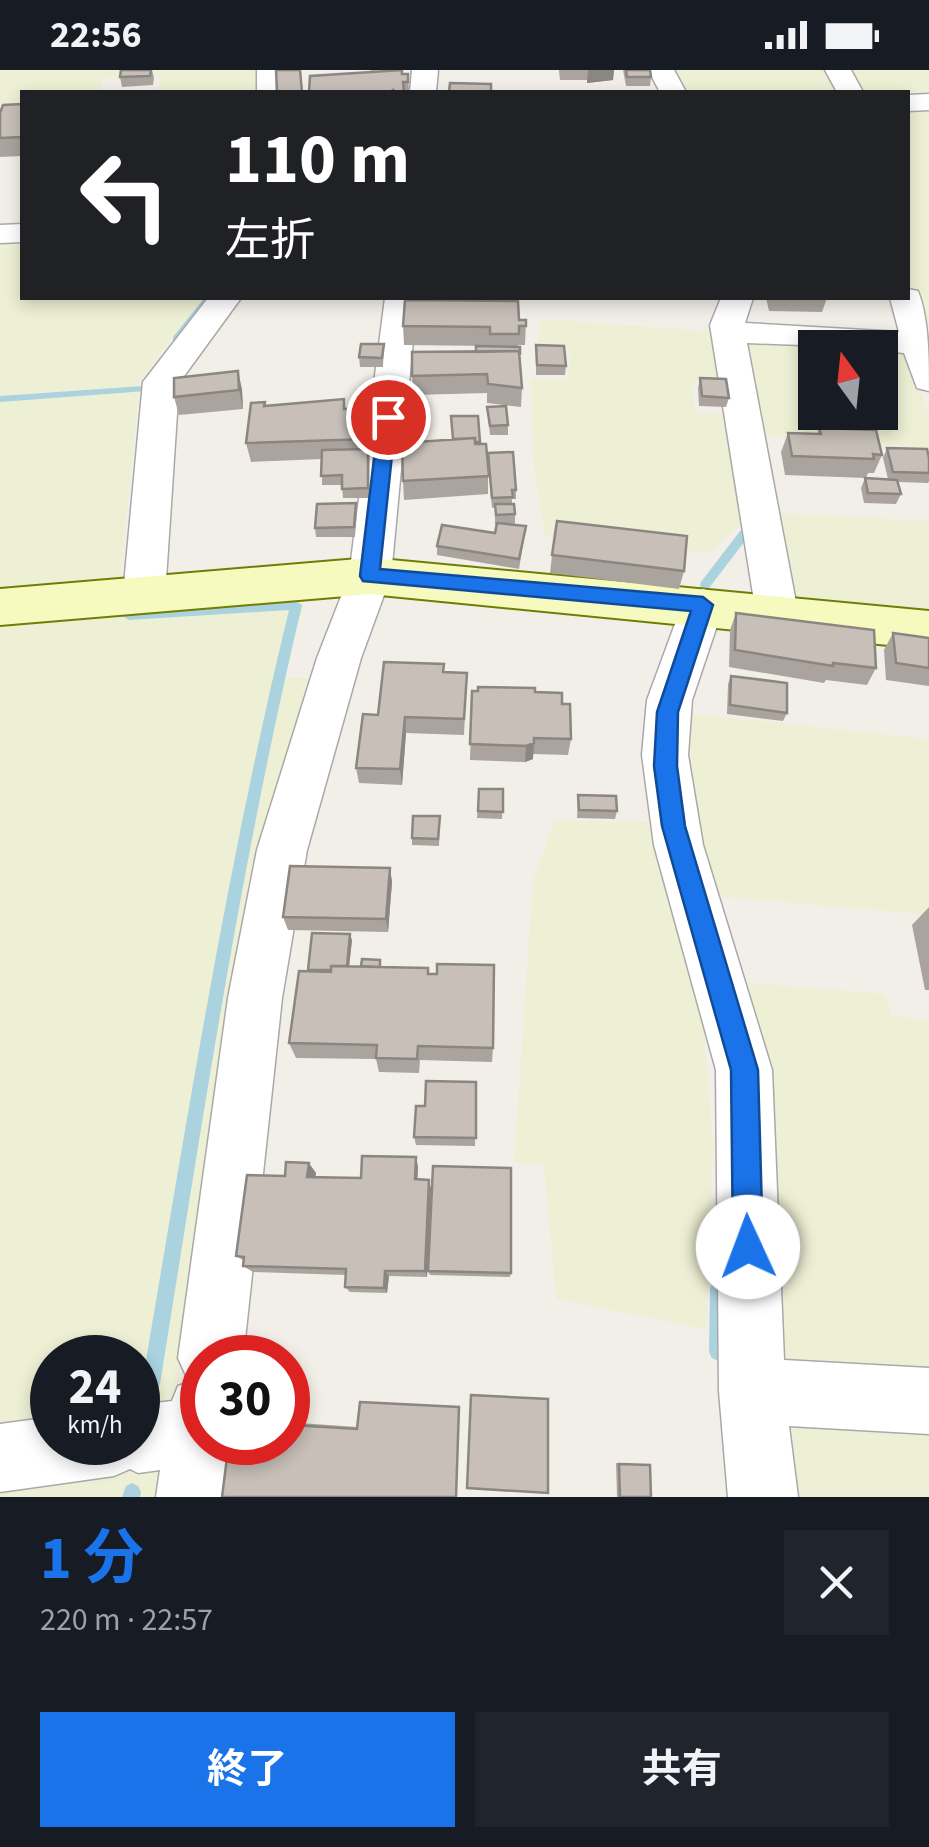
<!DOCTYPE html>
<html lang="ja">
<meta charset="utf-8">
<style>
:root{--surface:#171b24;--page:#20242c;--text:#f1f3f6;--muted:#9ea1a6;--accent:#1a73e8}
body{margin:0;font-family:"Source Sans 3","Noto Sans JP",sans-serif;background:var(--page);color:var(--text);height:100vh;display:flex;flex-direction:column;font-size:38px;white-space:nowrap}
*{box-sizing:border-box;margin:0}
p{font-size:32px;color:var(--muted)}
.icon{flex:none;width:55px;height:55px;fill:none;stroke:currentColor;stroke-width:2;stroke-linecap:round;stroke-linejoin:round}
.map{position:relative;height:1427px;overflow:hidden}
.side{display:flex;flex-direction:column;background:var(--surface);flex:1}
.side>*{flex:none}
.top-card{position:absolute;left:20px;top:20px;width:890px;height:210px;border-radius:0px;box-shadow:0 5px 15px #0003;background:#202124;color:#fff;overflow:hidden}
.needle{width:65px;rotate:345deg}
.controls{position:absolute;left:798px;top:260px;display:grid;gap:20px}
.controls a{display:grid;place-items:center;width:100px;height:100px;border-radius:0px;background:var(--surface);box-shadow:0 5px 15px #0003;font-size:50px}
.speed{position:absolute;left:30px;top:1265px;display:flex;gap:20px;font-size:50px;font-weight:700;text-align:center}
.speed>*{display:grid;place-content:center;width:130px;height:130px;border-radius:50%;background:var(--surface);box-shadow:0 5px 15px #0003;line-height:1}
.speed small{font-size:25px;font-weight:400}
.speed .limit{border:15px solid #d22;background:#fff;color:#111}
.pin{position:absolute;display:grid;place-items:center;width:85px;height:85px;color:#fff;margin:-42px;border:5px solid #fff;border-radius:50%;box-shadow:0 2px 10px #0007}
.me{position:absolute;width:110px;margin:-55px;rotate:358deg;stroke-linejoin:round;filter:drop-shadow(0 0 8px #0008)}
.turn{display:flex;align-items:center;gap:35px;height:210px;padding:0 40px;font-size:45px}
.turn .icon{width:130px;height:130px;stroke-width:2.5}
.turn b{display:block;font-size:70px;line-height:85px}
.round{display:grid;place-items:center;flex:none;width:105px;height:105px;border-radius:0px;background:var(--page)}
.overview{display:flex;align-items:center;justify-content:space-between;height:170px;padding:0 40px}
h1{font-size:60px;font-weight:700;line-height:75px;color:var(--accent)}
.button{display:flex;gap:20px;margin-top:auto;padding:20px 40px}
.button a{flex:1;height:115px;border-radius:0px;background:var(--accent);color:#fff;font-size:40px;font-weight:700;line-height:115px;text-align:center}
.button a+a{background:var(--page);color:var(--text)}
.status{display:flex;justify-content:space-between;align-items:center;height:70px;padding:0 50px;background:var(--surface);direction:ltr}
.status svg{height:28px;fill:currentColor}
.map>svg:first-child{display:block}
.farmland{fill:#eef0d5;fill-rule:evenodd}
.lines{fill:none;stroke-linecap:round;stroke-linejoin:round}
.stream{fill:#aad3df;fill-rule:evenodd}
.street-casing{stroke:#a9a9a9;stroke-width:3}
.secondary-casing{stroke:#707d05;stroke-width:4}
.street{fill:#fff;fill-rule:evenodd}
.secondary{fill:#f7fabf;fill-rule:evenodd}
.wall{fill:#aba49e}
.shaded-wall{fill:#8b8681}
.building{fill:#c7bfb8;stroke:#8b8681;stroke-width:2.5}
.route{fill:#1a73e8;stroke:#114b97;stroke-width:2.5}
</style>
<div class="status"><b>22:56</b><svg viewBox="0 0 49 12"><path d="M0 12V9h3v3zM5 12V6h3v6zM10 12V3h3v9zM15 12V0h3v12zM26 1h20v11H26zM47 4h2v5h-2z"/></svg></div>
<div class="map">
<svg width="929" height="1427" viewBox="0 0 929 1427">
<rect width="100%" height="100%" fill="#f2efe9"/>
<!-- farmland -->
<path class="farmland" d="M0,0H266V22H158L159,6L104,8L100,22H22V47L0,48Z
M676,0H832L845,22H688Z
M846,0H929V30L908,31V22H858Z
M908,37H929V268L921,260L908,205Z
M22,169V228H203L140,311L120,514L0,524V170Z
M541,249L720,262L730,315L692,313L695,343L734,344L752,447L707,483L545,465L533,388L531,309L567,310L571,284L537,281Z
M741,268L898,276L908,282L929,345V378L753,366ZM815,278H880V342H815Z
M764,442L929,451V544L783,528Z
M306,525L285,608H316L247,854L176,1328L138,1333V1288H52V1346L0,1353V549Z
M683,643L929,669V845L704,825L683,755Z
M555,750L648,752L692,906L705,971L713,1074L706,1259L556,1229L544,1095L514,1092L533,810Z
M737,912L886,924L891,945L929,950V1312L769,1302Z
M785,1345L929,1354V1427H780Z
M169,1398L164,1427H0V1420Z"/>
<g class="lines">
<!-- stream -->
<path class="stream" d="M670,0H676L687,22H681Z
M204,228H212L179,271H173V267Z
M143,316L146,317V321L0,332V326Z
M744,460L748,461V467L709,518H701L700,515L701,512L740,461Z
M296,531L302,535C241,792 202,1053 160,1314L157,1320L151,1323L145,1320L142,1314C186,1055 227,795 289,540L129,550L123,546L129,542Z
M718,1211L724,1213L726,1219L727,1282L724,1288L718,1291L712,1288L709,1282L710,1219L712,1213Z
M132,1413L138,1416L141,1422L140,1427H122L126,1416Z"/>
<!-- street casing -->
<g class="street-casing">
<path id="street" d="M257,0H283V22H257Z
M412,0H438L436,22H410Z
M648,0H674L686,22H660Z
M825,0H851L863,22H837Z
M929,24V40L908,41V25Z
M22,154V172L0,173V155Z
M908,219L918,221C929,248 929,290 929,321L917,318L904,283L880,281V278L747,273L798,543L792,554L777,559L762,554L756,543L710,255L721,228H753L745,253L899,262L890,228H908Z
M208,228H241L179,313L165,525L159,536L144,541L129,536L123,525L143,312Z
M385,228H417L391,506L361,588L307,780L282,928L243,1288H202V1372H232L226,1427H156L160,1400L138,1403L130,1399L114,1406L0,1422V1354L52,1347V1372H138V1335L172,1331L178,1316L189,1312L178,1288L228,928L257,780L317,588L349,506Z
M703,519L718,524L724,535L692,630L688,685L703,775L772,1000L784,1290L929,1298V1364L789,1356L798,1427H728L719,1321L716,1000L654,775L642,685L647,630L682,535L688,524Z"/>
</g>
<!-- secondary casing -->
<g class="secondary-casing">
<path id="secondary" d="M370,488L929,541V579L370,524L0,555V519Z"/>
</g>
<!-- street -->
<use href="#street" class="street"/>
<!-- secondary -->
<use href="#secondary" class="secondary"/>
</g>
<!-- wall -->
<path class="wall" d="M152,0L154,8L153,15L122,17L120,7Z
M371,0L408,4L409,22H309L371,2Z
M559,0H614L613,10L587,13V10H560Z
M623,0H650L651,7L650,16H626Z
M22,34V86L0,87V43Z
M766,228H827L822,242L769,241Z
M519,250H526L525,275H518V277L522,318L521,337L487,333V323L413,325L412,306L490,276L404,275L403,256Z
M384,274L383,297H360L359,287Z
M536,275L566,296L565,305H536Z
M238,301L242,320L243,339L179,345L174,327Z
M700,308L729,328L726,337L699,336L698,318Z
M265,332L266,336L345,339L370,357L369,428H343L342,415H322V389L251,392L246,373Z
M487,337L508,355V365H490Z
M478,346L480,374L488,392L516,420V429H512V434L515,444V454H509L526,456L519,499L437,485V476L495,463L497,455H495V437L492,438L488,396V424L404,430L403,411Z
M819,358L882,385L874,403H868L866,408L785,405L781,382L788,363L817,364Z
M887,378L929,388V411L928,413L898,412L901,424L896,434L864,433L861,418L865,408L888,409L883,388Z
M357,443L355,467H316L315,458Z
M552,485L684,501L679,519L550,503Z
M736,543L876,598L867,615L826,610L824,613L729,597L730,560Z
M893,563L929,568V616L886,610L884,580Z
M444,594V602L467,603L464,665L406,663L402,715L359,713L356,698L378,645Z
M731,606L787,643L783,651L727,644L728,614Z
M472,621L535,622L562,634L571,669L568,685L533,684V689L525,692L470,690Z
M479,719H503L502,749L477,748Z
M578,725L617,741L615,749L577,748Z
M440,746L439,776L412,775V768Z
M390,798L392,812L388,862L288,860L283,847Z
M929,837V920H925L912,855Z
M352,870L349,896L382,897L429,904L493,978L492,992L420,990L419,1003L379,1002L376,989L296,988L289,973L308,901Z
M476,1012L475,1076L416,1075L414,1067Z
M416,1087L418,1097L417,1110H429L431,1119L427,1207L389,1206L387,1223L350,1222L345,1217L346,1205L253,1202L243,1196V1190L236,1186L285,1106L316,1103L315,1107L361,1108Z
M428,1201L511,1203L510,1207L430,1205Z
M288,1335L302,1336L300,1353L357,1357L456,1427L288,1372Z
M616,1393L650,1395L651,1427H617Z"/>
<!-- shaded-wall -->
<path class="shaded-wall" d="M588,0H614L613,10L587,13Z
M238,301L242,320L243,339L239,320Z
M368,338L370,357V387L368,369Z
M405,647L406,663L402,715L400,699Z
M534,673L533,689L525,692L526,676Z
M390,798L392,812L388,862L386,849Z
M350,864L352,870L348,906L346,900Z
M416,1087L418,1097L417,1119L415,1109Z
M309,1093L316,1103L314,1116L307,1107Z
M429,1110L431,1119L427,1207L425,1201Z
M385,1201L389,1206L387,1223L384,1218Z
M294,1336H302L300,1353L292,1355Z"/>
<!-- building -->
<path class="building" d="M121,0H151L150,6L120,7Z
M276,0H300L302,22H277Z
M402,0V4H408V12H403L404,22H393V20L390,22H309L310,6Z
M626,0H650L651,7H627Z
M450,13L491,14V21L449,22Z
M22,34V67L0,68V43L3,35Z
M405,230L518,231L519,250H526V256H519V264H490V257L403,256Z
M361,274H384L382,288L359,287Z
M536,275L564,276L566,296L537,295Z
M476,276L520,277V285L519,281L476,282Z
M519,281L522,318L488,314L487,304L412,306V282Z
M238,301L239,320L174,327V308Z
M700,308L726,309L729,328L702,326Z
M344,329V339L368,338V369L246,373L251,333L265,332L264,336Z
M506,336L508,355L490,356L487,337Z
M451,346H478L480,372H475V368L453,369Z
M819,358L876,360L882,385L873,384L874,389L792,386L788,363L821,364Z
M475,368V374H486L489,406L403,411L402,373Z
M887,378L927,379L929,388V403L893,402Z
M368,379V418L342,419V405L321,406L322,380Z
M513,382L516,420H512L513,427L492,428L488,383Z
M865,408L897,410L901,424L868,423Z
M356,433L354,457L315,458L317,434Z
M495,434H514L515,444L496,445Z
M557,451L687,466L684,501L552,485Z
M497,453L526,456L519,489L437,476L442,455L495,463Z
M736,543L874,560L876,598L833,593V596L735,580Z
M893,563L929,568V598L896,593Z
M384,592L444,594L443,602L467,603L464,649L405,647L400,699L356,698L363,644L378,645Z
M731,606L787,613V643L730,635Z
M478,617L535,618V622L562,623V634H570L571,669L534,668V673L526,676L470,674L472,621H478Z
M479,719H503V742L478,741Z
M578,725L616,726L617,741L579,740Z
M413,746H440L438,769L412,768Z
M290,796L390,798L386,849L283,847Z
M312,863L350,864L347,896H331V900H308Z
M362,889L380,890V897L361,896Z
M437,894L494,895L493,978L418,976L417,989L376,988L377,975L289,973L299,901L331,902V896L428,898V904H437Z
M426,1011L476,1012V1068L414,1067L416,1036H425Z
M362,1086L416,1087L415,1109L429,1110L425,1201H385L384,1218L345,1217L346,1199L243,1196L244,1187L236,1186L247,1105L285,1106L286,1092L309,1093L307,1107L361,1108Z
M433,1096L511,1098V1203L428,1201Z
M471,1325L548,1329V1423L467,1418Z
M360,1332L459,1337L456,1427H222L229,1372H288V1336H294L292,1355L357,1359Z
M619,1394L650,1395L651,1427H620Z"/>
<!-- route -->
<path class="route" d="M388,341L396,347L380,499L703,527L713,535L678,642L677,696L685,756L758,1000L763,1177L758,1187L748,1191L738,1187L733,1177L731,1000L662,756L654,696L657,642L691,541L363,511L360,506L379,347Z"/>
</svg>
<div class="controls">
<a><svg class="needle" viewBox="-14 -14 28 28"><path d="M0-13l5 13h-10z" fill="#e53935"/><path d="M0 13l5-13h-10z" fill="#9ea1a6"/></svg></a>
</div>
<div class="speed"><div>24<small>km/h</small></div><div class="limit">30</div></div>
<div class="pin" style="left:388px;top:347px;background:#d93025"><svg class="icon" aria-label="arrive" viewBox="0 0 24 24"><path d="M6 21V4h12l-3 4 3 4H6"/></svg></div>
<svg class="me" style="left:748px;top:1177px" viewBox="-20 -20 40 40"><circle r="19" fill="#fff"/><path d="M0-13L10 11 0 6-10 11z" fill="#1a73e8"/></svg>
<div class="top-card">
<div class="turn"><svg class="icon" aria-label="left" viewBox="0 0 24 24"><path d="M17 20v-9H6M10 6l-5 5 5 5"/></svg><div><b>110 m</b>左折</div></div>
</div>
</div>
<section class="side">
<div class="overview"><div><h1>1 分</h1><p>220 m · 22:57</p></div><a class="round"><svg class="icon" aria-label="close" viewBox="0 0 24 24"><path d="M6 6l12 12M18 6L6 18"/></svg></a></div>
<div class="button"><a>終了</a><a>共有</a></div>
</section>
